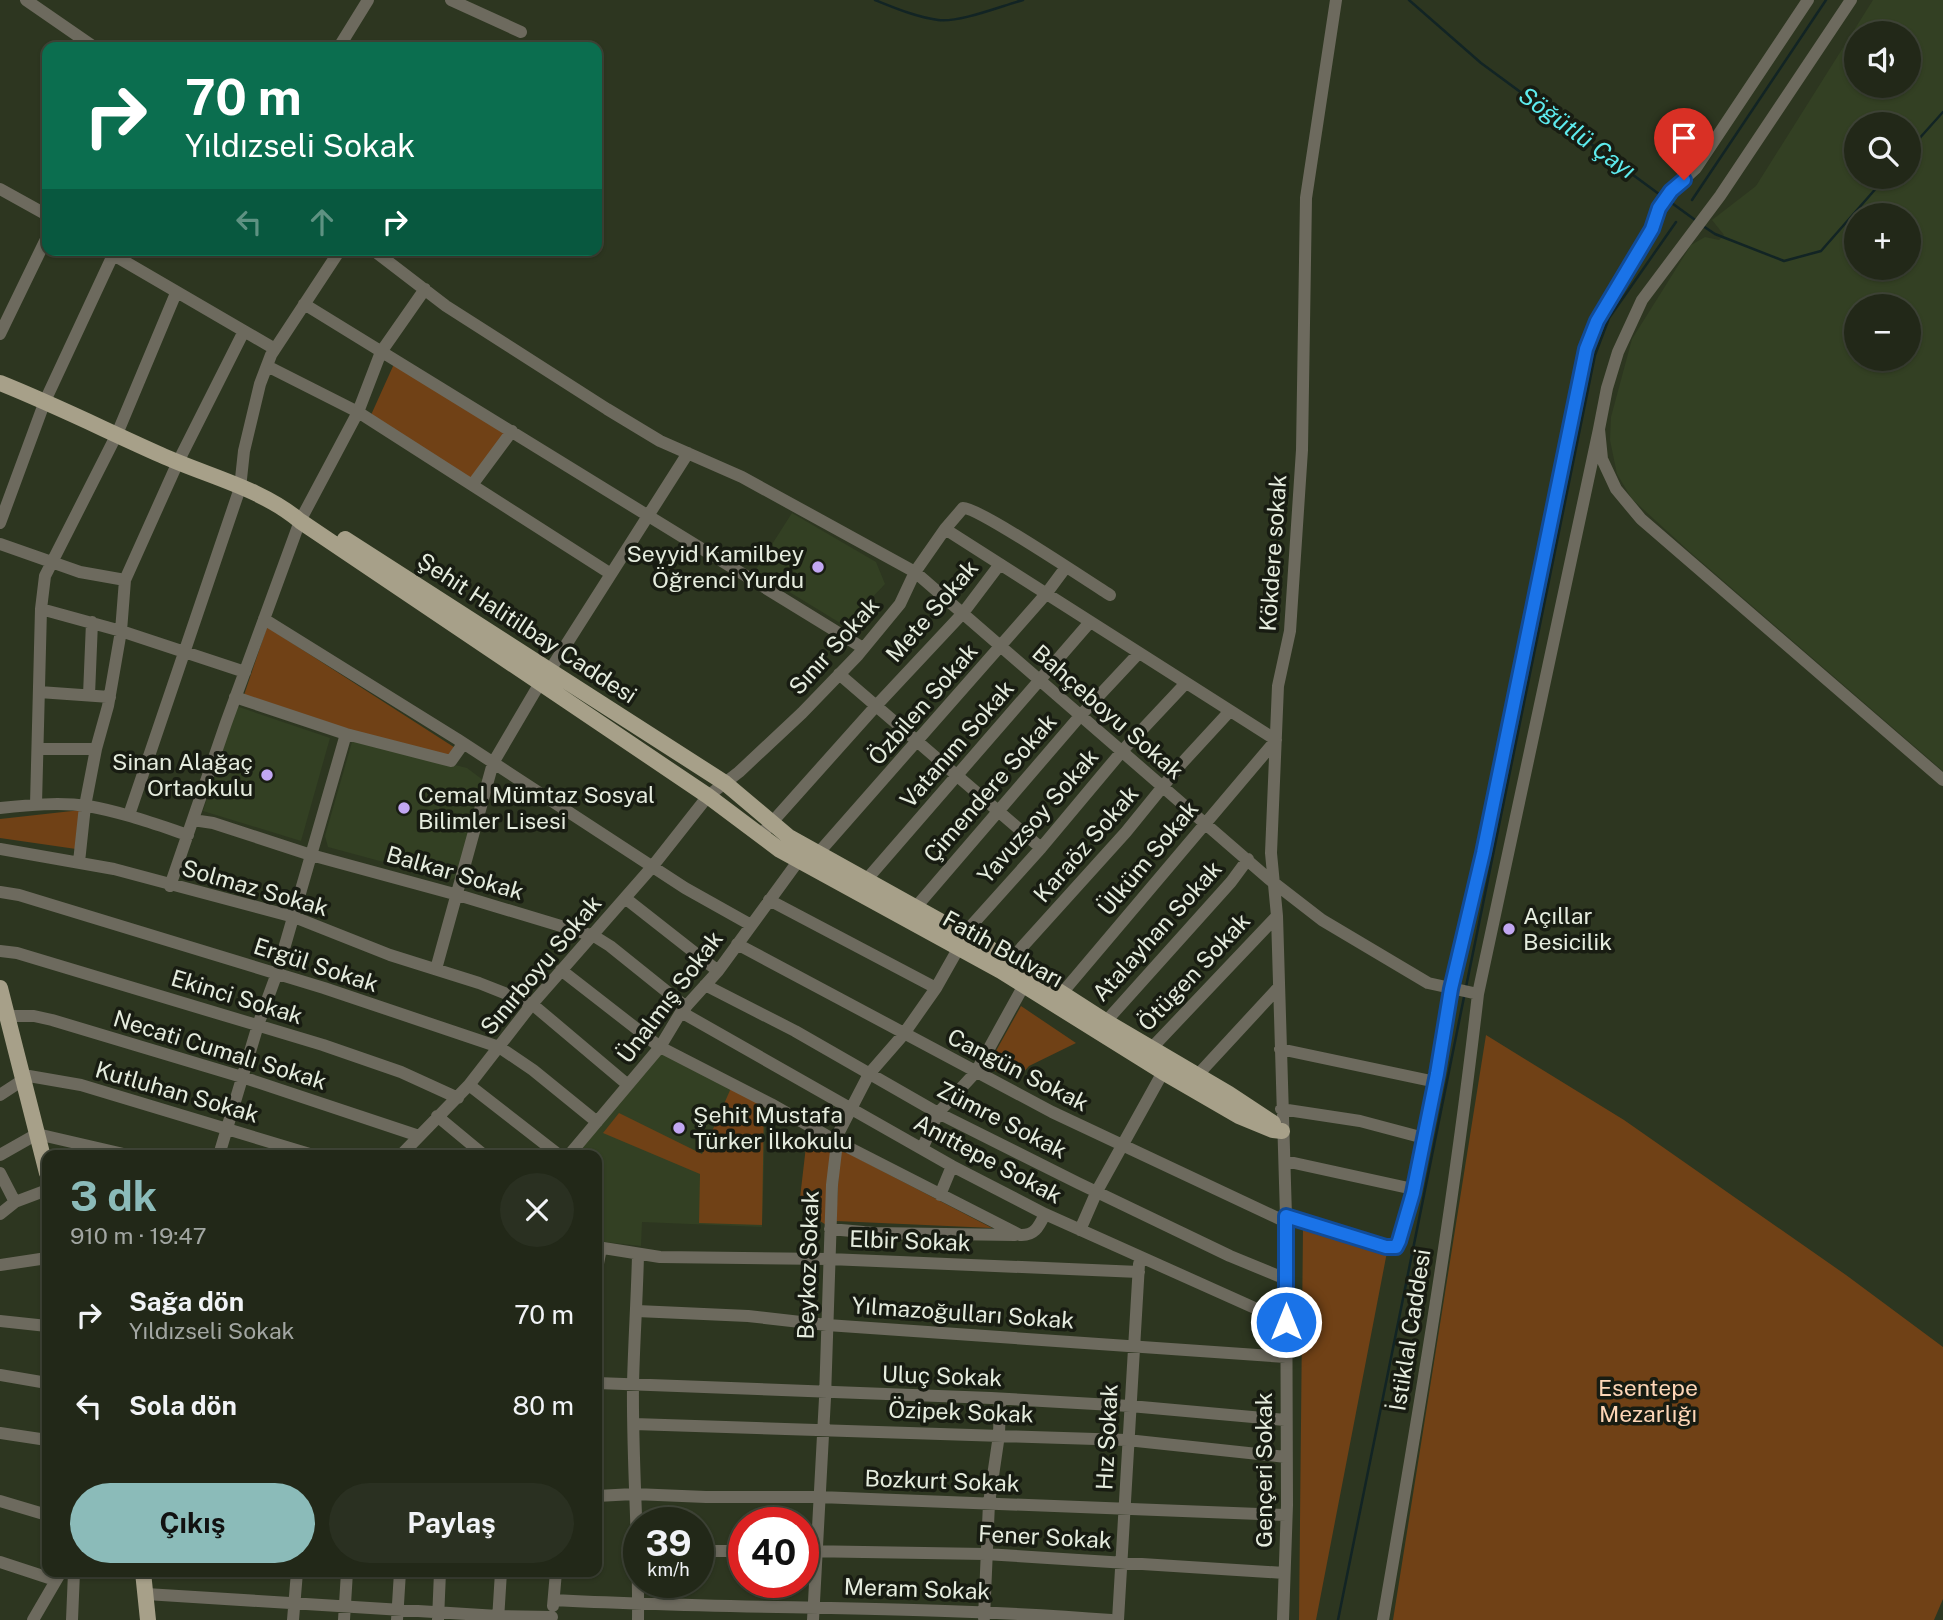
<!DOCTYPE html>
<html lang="tr">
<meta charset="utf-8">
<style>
:root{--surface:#222818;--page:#2a3021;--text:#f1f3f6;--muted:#a2a6a2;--line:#3f4437;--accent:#8bbbb9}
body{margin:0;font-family:"Public Sans",sans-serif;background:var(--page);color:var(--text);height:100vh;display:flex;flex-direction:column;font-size:26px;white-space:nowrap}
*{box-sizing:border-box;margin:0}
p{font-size:23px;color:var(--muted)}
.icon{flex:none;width:38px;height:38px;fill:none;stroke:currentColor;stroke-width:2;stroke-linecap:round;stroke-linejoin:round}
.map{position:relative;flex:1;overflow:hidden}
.side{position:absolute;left:42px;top:1150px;width:560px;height:427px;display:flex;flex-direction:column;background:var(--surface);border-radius:14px;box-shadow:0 2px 5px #0004,0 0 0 2px var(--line)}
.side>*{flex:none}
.guide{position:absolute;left:42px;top:42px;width:560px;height:214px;border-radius:14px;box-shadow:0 2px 5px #0004,0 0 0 2px var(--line);background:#0b6e4f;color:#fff;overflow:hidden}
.fabs{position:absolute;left:1844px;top:21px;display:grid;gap:14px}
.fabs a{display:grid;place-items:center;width:77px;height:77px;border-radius:50%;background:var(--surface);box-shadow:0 2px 5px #0004,0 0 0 2px var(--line);font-size:35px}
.speed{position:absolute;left:623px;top:1507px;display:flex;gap:14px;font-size:35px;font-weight:700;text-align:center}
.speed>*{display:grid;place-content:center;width:91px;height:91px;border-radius:50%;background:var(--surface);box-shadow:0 2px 5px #0004,0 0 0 2px var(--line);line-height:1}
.speed small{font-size:18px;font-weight:400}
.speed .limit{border:10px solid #d22;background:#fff;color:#111}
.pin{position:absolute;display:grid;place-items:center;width:60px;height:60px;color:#fff;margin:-72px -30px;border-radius:50% 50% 50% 0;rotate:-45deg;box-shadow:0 0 7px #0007}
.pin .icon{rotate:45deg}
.me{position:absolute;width:77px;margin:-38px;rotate:0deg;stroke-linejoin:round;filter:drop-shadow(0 0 5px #0008)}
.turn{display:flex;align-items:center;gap:24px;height:147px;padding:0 28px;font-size:32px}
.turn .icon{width:91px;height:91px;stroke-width:2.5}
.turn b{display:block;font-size:49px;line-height:60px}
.lanes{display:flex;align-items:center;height:66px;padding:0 28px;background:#0003;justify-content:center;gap:35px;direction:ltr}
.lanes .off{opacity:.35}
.round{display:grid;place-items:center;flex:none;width:74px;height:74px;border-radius:37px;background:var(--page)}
.head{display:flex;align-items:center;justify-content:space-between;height:119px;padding:0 28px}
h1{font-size:42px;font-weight:700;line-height:52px;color:var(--accent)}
.action{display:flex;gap:14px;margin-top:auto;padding:14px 28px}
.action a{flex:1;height:80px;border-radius:42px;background:var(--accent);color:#111;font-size:28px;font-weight:700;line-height:80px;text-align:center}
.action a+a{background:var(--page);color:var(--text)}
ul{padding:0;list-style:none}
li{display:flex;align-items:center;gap:21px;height:91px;padding:0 28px}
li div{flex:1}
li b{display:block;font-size:26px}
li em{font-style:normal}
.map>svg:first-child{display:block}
.built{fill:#334023;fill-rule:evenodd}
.green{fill:#704116}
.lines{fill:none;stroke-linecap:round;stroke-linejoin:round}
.stream{stroke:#122424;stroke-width:2.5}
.minor{stroke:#6d6a5e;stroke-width:12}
.major{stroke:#a7a089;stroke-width:16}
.route-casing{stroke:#114b97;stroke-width:18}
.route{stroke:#1a73e8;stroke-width:12}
.poi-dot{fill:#c2a7f2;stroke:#181c12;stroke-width:2.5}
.labels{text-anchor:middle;stroke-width:7;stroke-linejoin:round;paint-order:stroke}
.street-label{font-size:23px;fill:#e5ecde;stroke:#181c12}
.poi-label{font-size:23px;fill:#e5ecde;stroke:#181c12;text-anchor:start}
.park-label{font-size:23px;fill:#fed6b7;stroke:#181c12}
.water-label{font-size:24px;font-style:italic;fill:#5debee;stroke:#181c12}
</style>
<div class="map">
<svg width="1943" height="1620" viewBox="0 0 1943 1620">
<rect width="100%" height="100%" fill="#2d3620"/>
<!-- built -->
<path class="built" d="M1873,0H1943V771L1690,552L1632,499L1617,474L1610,440L1611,417L1632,339L1691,245L1705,237L1719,240L1724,235L1712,220L1756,186ZM1857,33H1909V86H1857ZM1857,124H1909V177H1857ZM1857,215H1909V268H1857ZM1857,306H1909V359H1857Z
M792,513L876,562L885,584L845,626L755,571Z
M236,706L330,738L301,841L203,811Z
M356,740L467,768L483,780L456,877L450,880L328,847L325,836L352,742Z
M660,1047L766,1102L762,1227L642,1222L641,1246L597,1241V1155H572Z"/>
<!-- green -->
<path class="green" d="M394,364L507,433L473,480L371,415Z
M267,627L460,751L452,762L243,698Z
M81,810L76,849L0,838V819Z
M1021,1006L1076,1043L1029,1066L1016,1081L987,1067Z
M1486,1035L1624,1120L1846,1275L1943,1347V1599L1934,1620H1393Z
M731,1088L764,1104L762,1225L699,1223L700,1174L603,1133L619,1113L702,1154Z
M808,1129L836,1145L826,1225L807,1212L800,1198Z
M840,1149L992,1228L836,1221Z
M1303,1228L1387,1252L1316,1620H1299Z"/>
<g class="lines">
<!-- stream -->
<path class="stream" d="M875,0C895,8 916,17 938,20C959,23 1001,6 1023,0
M1409,0L1481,63L1663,197
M1909,150L1943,112
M1692,200L1826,0
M1669,201L1698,222
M1703,226L1715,234L1784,261L1821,251L1886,177
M1466,987L1595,355L1609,318L1676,222
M1338,1620L1464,997"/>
<!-- minor -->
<path class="minor" d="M26,0L94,47
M451,0L521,32
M1851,0L1720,196L1642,300L1618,352L1607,388L1599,429L1602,459L1616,489L1641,519L1943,780
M339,47L368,0
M0,189L47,215
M105,250L275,349
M373,250L446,306L607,409L660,441L742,477L915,572L1269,879L1322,920L1428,983L1478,994
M304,304L863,648
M0,334L47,237
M267,366L358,412L611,574
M472,485L512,431
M0,523L45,401L113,255
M945,529L1276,740L1057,999
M0,544L80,572L125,580
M41,609L121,631L245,672
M264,619L457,739L685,888L751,925
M550,670L688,453
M839,674L1041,848
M39,692L110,697
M89,695L92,622
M235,697L346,734L451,761L463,744
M38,749H96
M36,804L41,609L45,576L117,434L176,293
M0,808C29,805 59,802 88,806C122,812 155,824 188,835
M129,815L240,488L244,451L260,384L271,355L340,250
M193,820L213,823L311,855L458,895L594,936L610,946L686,1007
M766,829L875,707L963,613L1000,564
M0,849L114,869L294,917L390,955L479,983L532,1004L628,1085
M814,858L1046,594L1066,567
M79,862L85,806L96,749L108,706L121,631L125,580L178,462L244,331
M170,886L226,723L300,521L358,412L381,352L425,289
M861,886L1090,622
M0,892L19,895L324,988L499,1047L533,1070L597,1122
M625,898L718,971
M769,900L936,988
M910,914L1080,716L1138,654
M737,944L1052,1112L1286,1222
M0,951L17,953L323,1045L401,1072L458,1098
M1005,966L1126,832L1182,763L1229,712
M436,969L493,763L540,683
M561,970L660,1047L771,1104L836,1141L1020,1235C1035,1236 1039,1226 1045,1214
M705,985L795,1031L938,1113L1078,1183L1230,1256L1286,1279
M681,1012L952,1166L1045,1214L1286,1322
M7,1016H34L52,1020L242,1077L419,1136
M1100,1028L1231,882L1248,859
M1280,1049L1436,1082
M1147,1053L1277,916
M1193,1080L1278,988
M469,1085L559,1155
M0,1095L29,1076L81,1085L313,1155
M1281,1109L1360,1121L1424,1138
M437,1116L484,1155
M922,1149L938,1113L976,1072L1024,985
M0,1155L37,1134L128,1155
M219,1155L258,1025L277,973L346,734
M401,1155L469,1085L532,1004L652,867L708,796L739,772L802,713L858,655L900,604L915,572L945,529L963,508C978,507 1089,582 1110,595
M569,1155L660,1047L681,1012L718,971L799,860
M1285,1161L1413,1189
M0,1173L15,1202
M940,1195L952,1166
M0,1214L15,1202L47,1190
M1286,1216L1386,1247H1396L1399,1241L1413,1193L1437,1074L1451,989L1483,853L1586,349L1597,321L1652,229L1659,208L1671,191L1696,168L1808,0
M830,1229L874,1233L1015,1235
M1080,1230L1097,1191L1163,1072
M597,1247L660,1257L829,1259L1139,1272
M0,1265L47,1258
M597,1269L601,1248
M637,1311L748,1316L827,1325L1286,1357
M0,1321L47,1326
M0,1375L47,1383
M597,1383L991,1398L1130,1406L1285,1420
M634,1424L1127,1440L1286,1457
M0,1433L47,1440
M597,1496L634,1494L706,1497H819L1286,1515
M0,1501L47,1515
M698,1551H744
M803,1551L985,1554L1284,1573
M0,1562L55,1580
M146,1594L498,1616L552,1617
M554,1600C739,1610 926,1605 1111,1620
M553,1606L556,1572
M984,1618L989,1503L999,1435L1000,1399
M33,1620L61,1572
M72,1620L74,1572
M293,1620L297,1572
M344,1620L347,1572
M397,1620L400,1572
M438,1620L440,1572
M498,1620L501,1572
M638,1620C639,1541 632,1463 633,1384C634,1341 637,1298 638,1255
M813,1620L825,1398L832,1185L838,1134L869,1074L903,1035L936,988L971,926L1041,848L1123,750L1185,684
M1118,1620L1139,1264
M1283,1620L1287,1505L1286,1216L1277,916L1271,853L1278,686L1290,631L1302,450L1306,198L1336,0
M1383,1620C1419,1412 1454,1204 1478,994L1599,429"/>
<!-- major -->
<path class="major" d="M0,383C55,405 107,431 161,455C207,476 261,488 300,521L708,796L780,850L1001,971L1163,1072L1239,1116L1273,1130L1282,1131
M345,539L725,783L789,837L1010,960L1105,1021L1229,1094L1273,1123
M0,988L47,1173
M143,1572L148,1620"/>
</g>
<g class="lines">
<!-- route casing -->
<g class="route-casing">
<path id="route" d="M1286,1322V1216L1386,1247H1396L1399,1241L1413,1193L1437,1074L1451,989L1483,853L1586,349L1597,321L1652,229L1659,208L1671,191L1684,180"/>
</g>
<!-- route -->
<use href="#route" class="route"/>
</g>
<!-- markers -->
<g class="poi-dot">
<circle cx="818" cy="567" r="7"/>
<circle cx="267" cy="775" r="7"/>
<circle cx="404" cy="808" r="7"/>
<circle cx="1509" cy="929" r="7"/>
<circle cx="679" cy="1128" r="7"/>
</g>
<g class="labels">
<!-- street labels -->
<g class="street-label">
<text transform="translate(1273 553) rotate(-86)" y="8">Kökdere sokak</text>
<text transform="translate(932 611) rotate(-49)" y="8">Mete Sokak</text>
<text transform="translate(527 628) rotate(33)" y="8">Şehit Halitilbay Caddesi</text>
<text transform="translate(834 646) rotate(-48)" y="8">Sınır Sokak</text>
<text transform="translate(923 704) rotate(-49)" y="8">Özbilen Sokak</text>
<text transform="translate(1108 712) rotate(41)" y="8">Bahçeboyu Sokak</text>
<text transform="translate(957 744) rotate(-49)" y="8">Vatanım Sokak</text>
<text transform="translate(990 788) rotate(-49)" y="8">Çimendere Sokak</text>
<text transform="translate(1038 816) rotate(-49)" y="8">Yavuzsoy Sokak</text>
<text transform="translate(1086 844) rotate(-49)" y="8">Karaöz Sokak</text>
<text transform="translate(1148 858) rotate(-50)" y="8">Ülküm Sokak</text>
<text transform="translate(455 873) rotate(16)" y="8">Balkar Sokak</text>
<text transform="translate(255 888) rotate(16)" y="8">Solmaz Sokak</text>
<text transform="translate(1157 931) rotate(-48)" y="8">Atalayhan Sokak</text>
<text transform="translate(1003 949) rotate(29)" y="8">Fatih Bulvarı</text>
<text transform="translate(316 965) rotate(18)" y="8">Ergül Sokak</text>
<text transform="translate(541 965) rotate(-50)" y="8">Sınırboyu Sokak</text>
<text transform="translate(1194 972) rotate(-47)" y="8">Ötügen Sokak</text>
<text transform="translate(237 997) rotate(17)" y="8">Ekinci Sokak</text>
<text transform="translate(670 997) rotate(-53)" y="8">Ünalmış Sokak</text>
<text transform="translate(220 1050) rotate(17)" y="8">Necati Cumalı Sokak</text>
<text transform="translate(1018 1070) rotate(27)" y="8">Cangün Sokak</text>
<text transform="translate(177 1092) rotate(16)" y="8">Kutluhan Sokak</text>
<text transform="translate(1002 1120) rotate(27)" y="8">Zümre Sokak</text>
<text transform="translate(988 1159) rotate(28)" y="8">Anıttepe Sokak</text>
<text transform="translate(910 1241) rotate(2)" y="8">Elbir Sokak</text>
<text transform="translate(808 1265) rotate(-88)" y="8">Beykoz Sokak</text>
<text transform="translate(963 1313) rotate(4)" y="8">Yılmazoğulları Sokak</text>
<text transform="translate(1410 1330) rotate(-81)" y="8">İstiklal Caddesi</text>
<text transform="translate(942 1376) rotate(2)" y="8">Uluç Sokak</text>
<text transform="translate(961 1412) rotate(2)" y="8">Özipek Sokak</text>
<text transform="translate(1107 1437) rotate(-87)" y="8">Hız Sokak</text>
<text transform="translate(1264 1470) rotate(-90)" y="8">Gençeri Sokak</text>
<text transform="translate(942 1481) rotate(2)" y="8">Bozkurt Sokak</text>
<text transform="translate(1045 1537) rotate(3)" y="8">Fener Sokak</text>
<text transform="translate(917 1589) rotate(2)" y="8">Meram Sokak</text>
</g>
<!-- poi labels -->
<g class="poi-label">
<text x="804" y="562" text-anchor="end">Seyyid Kamilbey<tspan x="804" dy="26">Öğrenci Yurdu</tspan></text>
<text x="253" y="770" text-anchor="end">Sinan Alağaç<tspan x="253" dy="26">Ortaokulu</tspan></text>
<text x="418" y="803">Cemal Mümtaz Sosyal<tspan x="418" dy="26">Bilimler Lisesi</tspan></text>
<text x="1523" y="924">Açıllar<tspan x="1523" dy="26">Besicilik</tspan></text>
<text x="693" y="1123">Şehit Mustafa<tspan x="693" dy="26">Türker İlkokulu</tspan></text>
</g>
<!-- park labels -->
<g class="park-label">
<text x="1648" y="1396">Esentepe<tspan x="1648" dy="26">Mezarlığı</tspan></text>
</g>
<!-- water labels -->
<g class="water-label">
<text transform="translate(1577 133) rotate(36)" y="8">Söğütlü Çayı</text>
</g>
</g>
</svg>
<div class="fabs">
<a><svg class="icon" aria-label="sound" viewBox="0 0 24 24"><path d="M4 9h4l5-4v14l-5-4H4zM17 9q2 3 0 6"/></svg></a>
<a><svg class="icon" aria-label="search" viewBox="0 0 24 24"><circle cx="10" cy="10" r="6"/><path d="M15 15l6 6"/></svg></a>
<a>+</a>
<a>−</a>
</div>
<div class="speed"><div>39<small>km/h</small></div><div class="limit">40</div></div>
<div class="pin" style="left:1684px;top:180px;background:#d93025"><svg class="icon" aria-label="arrive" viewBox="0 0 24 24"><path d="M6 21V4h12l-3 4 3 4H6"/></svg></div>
<svg class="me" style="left:1286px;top:1322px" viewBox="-20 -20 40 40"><circle r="17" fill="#1a73e8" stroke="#fff" stroke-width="3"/><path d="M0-11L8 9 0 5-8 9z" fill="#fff"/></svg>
<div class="guide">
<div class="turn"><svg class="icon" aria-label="right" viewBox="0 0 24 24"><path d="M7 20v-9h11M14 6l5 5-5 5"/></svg><div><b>70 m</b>Yıldızseli Sokak</div></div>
<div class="lanes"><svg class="icon off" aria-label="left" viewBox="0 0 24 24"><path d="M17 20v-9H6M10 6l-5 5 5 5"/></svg><svg class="icon off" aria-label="ahead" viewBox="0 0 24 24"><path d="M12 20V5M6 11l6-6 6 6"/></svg><svg class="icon" aria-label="right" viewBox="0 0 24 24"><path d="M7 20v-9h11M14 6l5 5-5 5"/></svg></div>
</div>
<section class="side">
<div class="head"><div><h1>3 dk</h1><p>910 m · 19:47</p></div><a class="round"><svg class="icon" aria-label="close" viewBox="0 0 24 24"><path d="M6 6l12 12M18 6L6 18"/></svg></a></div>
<ul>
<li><svg class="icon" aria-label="right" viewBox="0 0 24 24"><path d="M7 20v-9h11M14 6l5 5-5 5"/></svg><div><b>Sağa dön</b><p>Yıldızseli Sokak</p></div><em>70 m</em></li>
<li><svg class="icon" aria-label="left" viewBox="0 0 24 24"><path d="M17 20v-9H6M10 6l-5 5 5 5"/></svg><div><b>Sola dön</b></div><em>80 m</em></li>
</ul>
<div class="action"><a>Çıkış</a><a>Paylaş</a></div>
</section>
</div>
